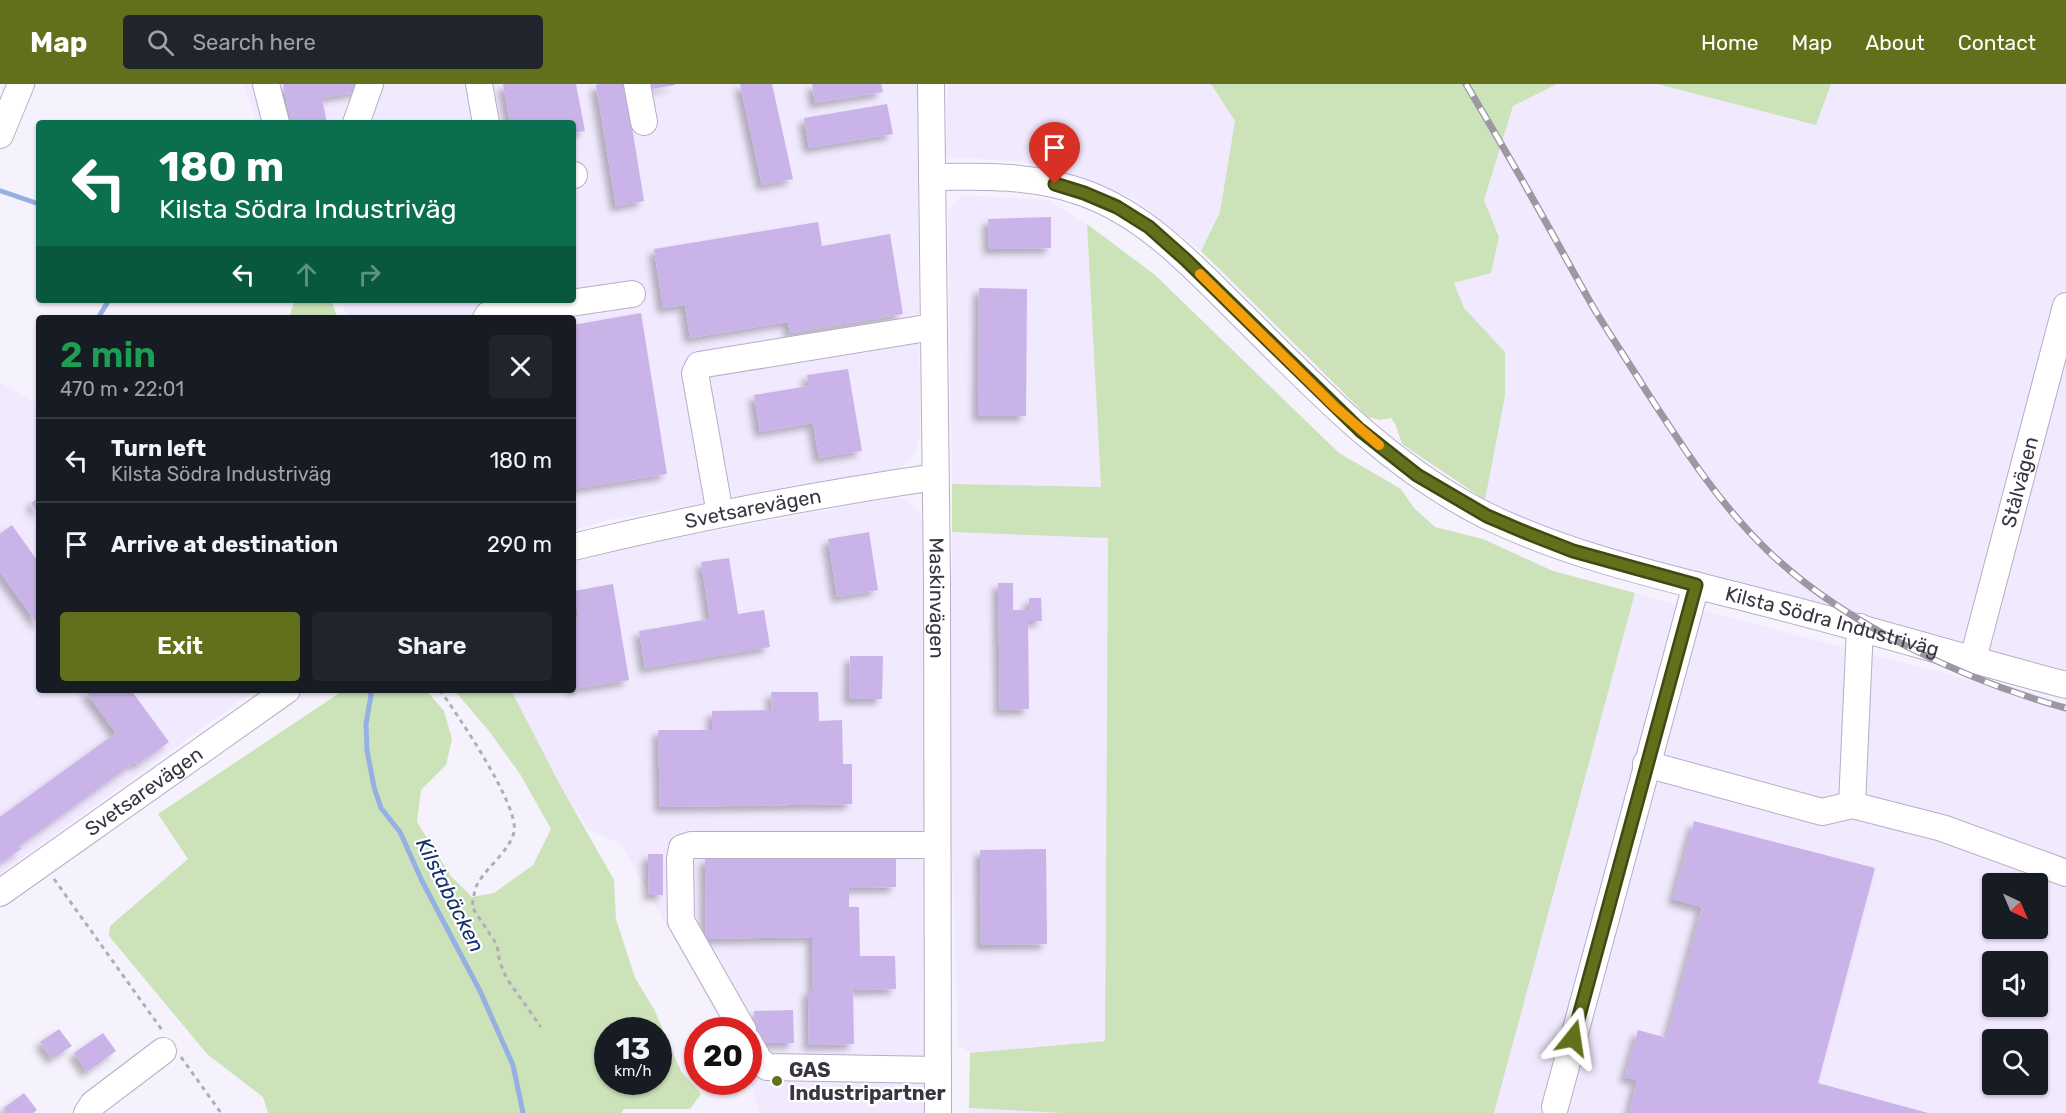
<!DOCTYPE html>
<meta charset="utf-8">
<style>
:root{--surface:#171b24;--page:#20242c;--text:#f1f3f6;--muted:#9ea1a6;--line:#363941;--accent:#63701b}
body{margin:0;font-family:Rubik,sans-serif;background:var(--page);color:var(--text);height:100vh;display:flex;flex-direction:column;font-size:22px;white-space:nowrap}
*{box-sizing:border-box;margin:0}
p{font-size:20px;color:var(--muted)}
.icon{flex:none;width:33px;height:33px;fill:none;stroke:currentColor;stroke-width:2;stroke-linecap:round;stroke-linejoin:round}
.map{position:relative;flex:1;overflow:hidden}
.side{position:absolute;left:36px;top:231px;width:540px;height:378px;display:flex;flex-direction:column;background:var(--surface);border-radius:6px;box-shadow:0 2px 4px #0004}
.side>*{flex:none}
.banner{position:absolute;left:36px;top:36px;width:540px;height:183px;border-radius:6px;box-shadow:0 2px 4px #0004;background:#0b6e4f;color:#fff;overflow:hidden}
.needle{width:39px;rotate:136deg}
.fabs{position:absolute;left:1982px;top:789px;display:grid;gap:12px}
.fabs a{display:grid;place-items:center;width:66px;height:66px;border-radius:6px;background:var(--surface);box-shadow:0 2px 4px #0004;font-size:30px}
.speed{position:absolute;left:594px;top:933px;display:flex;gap:12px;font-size:30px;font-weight:700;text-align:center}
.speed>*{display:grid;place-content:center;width:78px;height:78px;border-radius:50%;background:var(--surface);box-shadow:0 2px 4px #0004;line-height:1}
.speed small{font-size:15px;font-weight:400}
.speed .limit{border:9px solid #d22;background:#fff;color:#111}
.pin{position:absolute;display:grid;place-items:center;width:51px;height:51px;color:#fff;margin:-62px -26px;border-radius:50% 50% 50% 0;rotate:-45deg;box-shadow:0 0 6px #0007}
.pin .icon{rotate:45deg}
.me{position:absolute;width:66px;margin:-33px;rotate:15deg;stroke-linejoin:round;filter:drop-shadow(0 0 4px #0008)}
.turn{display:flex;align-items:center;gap:21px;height:126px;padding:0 24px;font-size:27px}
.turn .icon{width:78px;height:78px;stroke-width:2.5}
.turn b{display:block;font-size:42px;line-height:51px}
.lanes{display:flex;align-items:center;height:57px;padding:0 24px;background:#0003;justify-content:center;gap:30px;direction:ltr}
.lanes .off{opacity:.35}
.round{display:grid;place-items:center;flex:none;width:63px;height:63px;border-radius:6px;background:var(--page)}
.head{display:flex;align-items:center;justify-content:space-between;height:102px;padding:0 24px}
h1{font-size:36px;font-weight:600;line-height:45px;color:#1e9e55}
.button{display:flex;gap:12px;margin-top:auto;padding:12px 24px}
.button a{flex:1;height:69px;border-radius:6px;background:var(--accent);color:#fff;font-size:24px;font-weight:600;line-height:69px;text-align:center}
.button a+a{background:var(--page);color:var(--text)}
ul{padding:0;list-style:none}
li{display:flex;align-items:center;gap:18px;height:84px;padding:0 24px;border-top:2px solid var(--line)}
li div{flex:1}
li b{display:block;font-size:22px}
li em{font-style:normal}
header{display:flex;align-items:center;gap:36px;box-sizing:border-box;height:84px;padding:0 30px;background:var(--accent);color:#fff}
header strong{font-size:28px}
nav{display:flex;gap:33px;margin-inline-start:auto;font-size:21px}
.search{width:420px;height:54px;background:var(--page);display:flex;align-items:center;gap:15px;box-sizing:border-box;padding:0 21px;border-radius:6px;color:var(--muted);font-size:22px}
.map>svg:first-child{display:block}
.built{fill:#f1e9fe;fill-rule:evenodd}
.green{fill:#cce2b8;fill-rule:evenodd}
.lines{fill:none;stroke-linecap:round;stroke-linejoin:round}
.stream{stroke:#95b0e3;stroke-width:5}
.building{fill:#cab3e8;filter:url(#shadow)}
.minor-casing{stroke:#b8adc7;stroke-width:28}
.path{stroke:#b1adb8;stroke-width:3;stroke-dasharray:4.5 4.5;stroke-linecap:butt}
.minor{stroke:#fff;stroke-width:26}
.rail-casing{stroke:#9c97a2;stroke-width:7}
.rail{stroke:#fff;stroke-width:4.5;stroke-dasharray:14;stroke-linecap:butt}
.route-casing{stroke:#404912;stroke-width:15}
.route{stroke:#63701b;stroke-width:10}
.slow{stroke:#f59e0b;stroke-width:10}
.poi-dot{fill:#63701b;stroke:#fff;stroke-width:2}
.labels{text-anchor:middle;stroke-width:4.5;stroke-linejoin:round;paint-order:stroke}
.street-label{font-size:20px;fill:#3a3540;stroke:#fff}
.poi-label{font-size:20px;font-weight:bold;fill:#3a3540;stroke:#fff;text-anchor:start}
.water-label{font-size:21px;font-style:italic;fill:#14326c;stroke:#fff}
</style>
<header>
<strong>Map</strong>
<div class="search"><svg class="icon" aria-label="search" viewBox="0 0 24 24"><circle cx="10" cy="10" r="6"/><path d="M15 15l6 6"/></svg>Search here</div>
<nav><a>Home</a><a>Map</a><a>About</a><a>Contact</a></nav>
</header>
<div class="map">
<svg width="2066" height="1029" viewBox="0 0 2066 1029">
<defs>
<filter id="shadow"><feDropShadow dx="-5.5" dy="5.5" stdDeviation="3" flood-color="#0004"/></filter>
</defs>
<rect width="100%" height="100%" fill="#f6f2fd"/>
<!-- built -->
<path class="built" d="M243,0H917L920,350L916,367L906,380L895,389L612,435L573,446V234H348L340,216H573V39H258Z
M948,0H1211L1235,37L1220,128L1201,167L1135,115L1024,78L946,73Z
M1557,0H1657L1816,41L1831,0H2066V587L1748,505L1560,452L1485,416L1505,312V268L1464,224L1454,199L1491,189L1499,153L1484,116L1513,22Z
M962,111L1048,116L1087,140L1101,403L952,400L948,125Z
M0,299L39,320V606H255L0,790Z
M896,413L907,416L917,425L924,437L925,1029H759L749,991L748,946H725L621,760L587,745L559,699L511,606H573V478L613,466Z
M952,448L1108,453L1105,957L970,969L958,961L950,704Z
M1635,509L2066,621V1029H1494ZM1992,800H2037V844H1992ZM1992,878H2037V922H1992ZM1992,956H2037V1000H1992Z
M969,1024L1063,1029H969Z"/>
<!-- green -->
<path class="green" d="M1211,0H1557L1513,22L1484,116L1499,153L1491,189L1454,199L1464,224L1505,268V312L1485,416L1402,360C1398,350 1398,342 1391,334L1380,336L1368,333L1201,167L1220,128L1235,37Z
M1657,0H1831L1816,41Z
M1087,140L1155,191L1339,369L1401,405L1414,424L1435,443L1483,455L1553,487L1635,509L1494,1029H1063L969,1024L970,969L1105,957L1108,454L952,448V400L1101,403Z
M297,216H332L337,234H289L293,221Z
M344,606H426L444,627L452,655L446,681L421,706L417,738L451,792L472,813L494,809L533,781L551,745L520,690L489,647L454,606H511L559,699L614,796L616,835L635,894L654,925L681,987L701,1010L690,1025H624L621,1029H268L263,1013L207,970L109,852L110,842L188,775L158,730ZM658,946V998H608V946Z"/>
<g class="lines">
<!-- stream -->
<path class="stream" d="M1,107L39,120
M98,234L109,216
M370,606L371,611L366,640L367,666L374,703L381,724L400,748L422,797L480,907L513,981L523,1029"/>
</g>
<!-- building -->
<path class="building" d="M283,0H360L361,7L322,14L327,39H291Z
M503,0H576L585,47L573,49V39H510Z
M600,0H625L644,117L616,122L596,1Z
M645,0H675V1L647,6Z
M740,0H772L793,95L762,101Z
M812,0H881L883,8L815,19Z
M887,20L893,50L809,64L804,34Z
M1051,133V164L989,165L988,135Z
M818,138L822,162L890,150L903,230L790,249L788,238L690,254L685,221L663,224L654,165Z
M979,204L1027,205L1026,332H978Z
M641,229L667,390L573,405V241Z
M848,285L862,367L819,374L813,339L760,348L754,311L809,302L807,291Z
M39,413V431L31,419Z
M12,441L39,479V542L0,488V450Z
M869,448L878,506L837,513L828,455Z
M729,474L738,530L764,526L770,563L645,584L639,547L710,535L701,478Z
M998,499H1013V526H1029V514H1041L1042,537H1028L1029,625L1000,626Z
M613,500L629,596L573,605V534L579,533L574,507Z
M850,572H883L882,615H849Z
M85,606H131L169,658L137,681L135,678L19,762L21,765L0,779V733L116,649Z
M771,608H818L819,637L842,636L843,680H852V720L660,723L658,646H712V627L772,626Z
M1694,737L1875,784L1818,999L1928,1029H1629L1637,996L1625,993L1638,946L1667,954L1702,823L1673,815Z
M1046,765L1047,860L981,861L980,766Z
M648,770H663V811H649Z
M896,770V803L849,804V823H859L860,872H895L896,905L853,906L854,960L809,961L808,906H813L812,853L706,855L705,774Z
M793,926L794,959H755L754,927Z
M59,945L72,962L52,975L40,958Z
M103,949L116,967L87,988L74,969Z
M24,1009L37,1026L33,1029H7L4,1024Z"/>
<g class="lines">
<!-- minor casing -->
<g class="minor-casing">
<g id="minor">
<path d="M266,0L276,39"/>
<path d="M479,0L486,39"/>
<path d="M637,0L644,38"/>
<path id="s1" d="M931,0L937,497L938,1029"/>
<path d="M356,39L370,0"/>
<path d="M0,51L21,0"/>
<path d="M573,91H574"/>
<path id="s2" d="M932,93C984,92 1035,91 1084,109C1150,133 1196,186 1245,234C1319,308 1392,385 1487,432C1576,475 1674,495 1769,520C1868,545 1967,575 2066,601"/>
<path d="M486,234L488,231L632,210"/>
<path d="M720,430L695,289L699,281L933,243"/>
<path id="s3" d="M573,463C693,434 813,411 935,393"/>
<path id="s4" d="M1973,575L2066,222"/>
<path d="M1646,680L1822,728L1852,721L1942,744L2066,789"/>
<path d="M1852,721L1860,543"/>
<path id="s5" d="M0,809L287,606"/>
<path d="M743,946L681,837L680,775L682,764L691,761H937"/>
<path d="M748,957L759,976L767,983L938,986"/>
<path d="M1555,1023L1696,501"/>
<path d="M87,1029L93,1020L163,967"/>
</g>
</g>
<!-- path -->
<path class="path" d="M440,606C456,629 520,722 514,748C509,769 483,785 475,805C474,811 473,817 472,823L497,861L500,879L507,895L541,943
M54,795L162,946
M181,973L221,1029"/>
<!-- minor -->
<use href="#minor" class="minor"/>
<!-- rail casing -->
<g class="rail-casing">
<path id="rail" d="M1466,0C1492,44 1518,88 1543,133C1561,165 1578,197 1596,228C1612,254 1629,279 1645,305C1682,362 1719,420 1768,467C1844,540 1965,597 2066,624"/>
</g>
<!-- rail -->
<use href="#rail" class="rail"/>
</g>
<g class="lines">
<!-- route casing -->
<g class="route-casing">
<path id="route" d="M1055,100L1084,109L1117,123L1149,143L1185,175L1360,346L1417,391L1487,432L1527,449L1573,467L1696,501L1573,954"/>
</g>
<!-- route -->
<use href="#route" class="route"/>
<!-- slow -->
<path class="slow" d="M1200,190L1336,324L1379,361"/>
</g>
<!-- markers -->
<circle class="poi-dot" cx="777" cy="997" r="6"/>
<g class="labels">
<!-- street labels -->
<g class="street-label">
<text dy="7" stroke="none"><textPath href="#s4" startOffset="183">Stålvägen</textPath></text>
<text dy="7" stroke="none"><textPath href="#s3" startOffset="184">Svetsarevägen</textPath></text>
<text dy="7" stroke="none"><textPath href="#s1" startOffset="514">Maskinvägen</textPath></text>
<text dy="7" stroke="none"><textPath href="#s2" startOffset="1035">Kilsta Södra Industriväg</textPath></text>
<text dy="7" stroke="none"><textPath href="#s5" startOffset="176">Svetsarevägen</textPath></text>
</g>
<!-- poi labels -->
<g class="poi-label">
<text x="789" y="993">GAS<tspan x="789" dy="23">Industripartner</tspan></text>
</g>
<!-- water labels -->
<g class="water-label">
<text transform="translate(450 811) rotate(63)" y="7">Kilstabäcken</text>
</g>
</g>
</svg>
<div class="fabs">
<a><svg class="needle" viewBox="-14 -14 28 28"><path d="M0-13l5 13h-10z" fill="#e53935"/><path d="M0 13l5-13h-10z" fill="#9ea1a6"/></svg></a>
<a><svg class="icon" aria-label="sound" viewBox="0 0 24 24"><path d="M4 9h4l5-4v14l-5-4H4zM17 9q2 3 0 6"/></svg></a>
<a><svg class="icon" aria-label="search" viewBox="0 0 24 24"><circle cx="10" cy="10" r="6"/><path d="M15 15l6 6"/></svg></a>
</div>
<div class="speed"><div>13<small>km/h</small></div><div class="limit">20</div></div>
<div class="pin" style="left:1055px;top:100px;background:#d93025"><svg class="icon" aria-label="arrive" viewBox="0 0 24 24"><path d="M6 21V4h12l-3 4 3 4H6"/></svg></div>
<svg class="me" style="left:1573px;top:954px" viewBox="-20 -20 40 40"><path d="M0-17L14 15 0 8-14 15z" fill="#63701b" stroke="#fff" stroke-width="4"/></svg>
<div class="banner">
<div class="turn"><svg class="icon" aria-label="left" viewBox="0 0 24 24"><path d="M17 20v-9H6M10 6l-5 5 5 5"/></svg><div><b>180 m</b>Kilsta Södra Industriväg</div></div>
<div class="lanes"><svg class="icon" aria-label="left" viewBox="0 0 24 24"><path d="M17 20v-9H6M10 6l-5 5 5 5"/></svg><svg class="icon off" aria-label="ahead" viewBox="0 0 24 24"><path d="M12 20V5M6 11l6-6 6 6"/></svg><svg class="icon off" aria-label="right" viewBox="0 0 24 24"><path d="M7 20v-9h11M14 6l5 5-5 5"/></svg></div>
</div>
<section class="side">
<div class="head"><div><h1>2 min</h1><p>470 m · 22:01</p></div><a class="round"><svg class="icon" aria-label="close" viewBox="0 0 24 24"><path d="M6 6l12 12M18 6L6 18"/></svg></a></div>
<ul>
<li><svg class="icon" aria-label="left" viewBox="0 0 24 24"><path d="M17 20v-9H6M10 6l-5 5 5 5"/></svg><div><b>Turn left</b><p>Kilsta Södra Industriväg</p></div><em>180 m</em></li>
<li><svg class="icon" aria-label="arrive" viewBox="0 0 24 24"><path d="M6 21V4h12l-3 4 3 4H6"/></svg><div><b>Arrive at destination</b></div><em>290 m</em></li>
</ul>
<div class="button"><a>Exit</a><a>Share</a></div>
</section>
</div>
